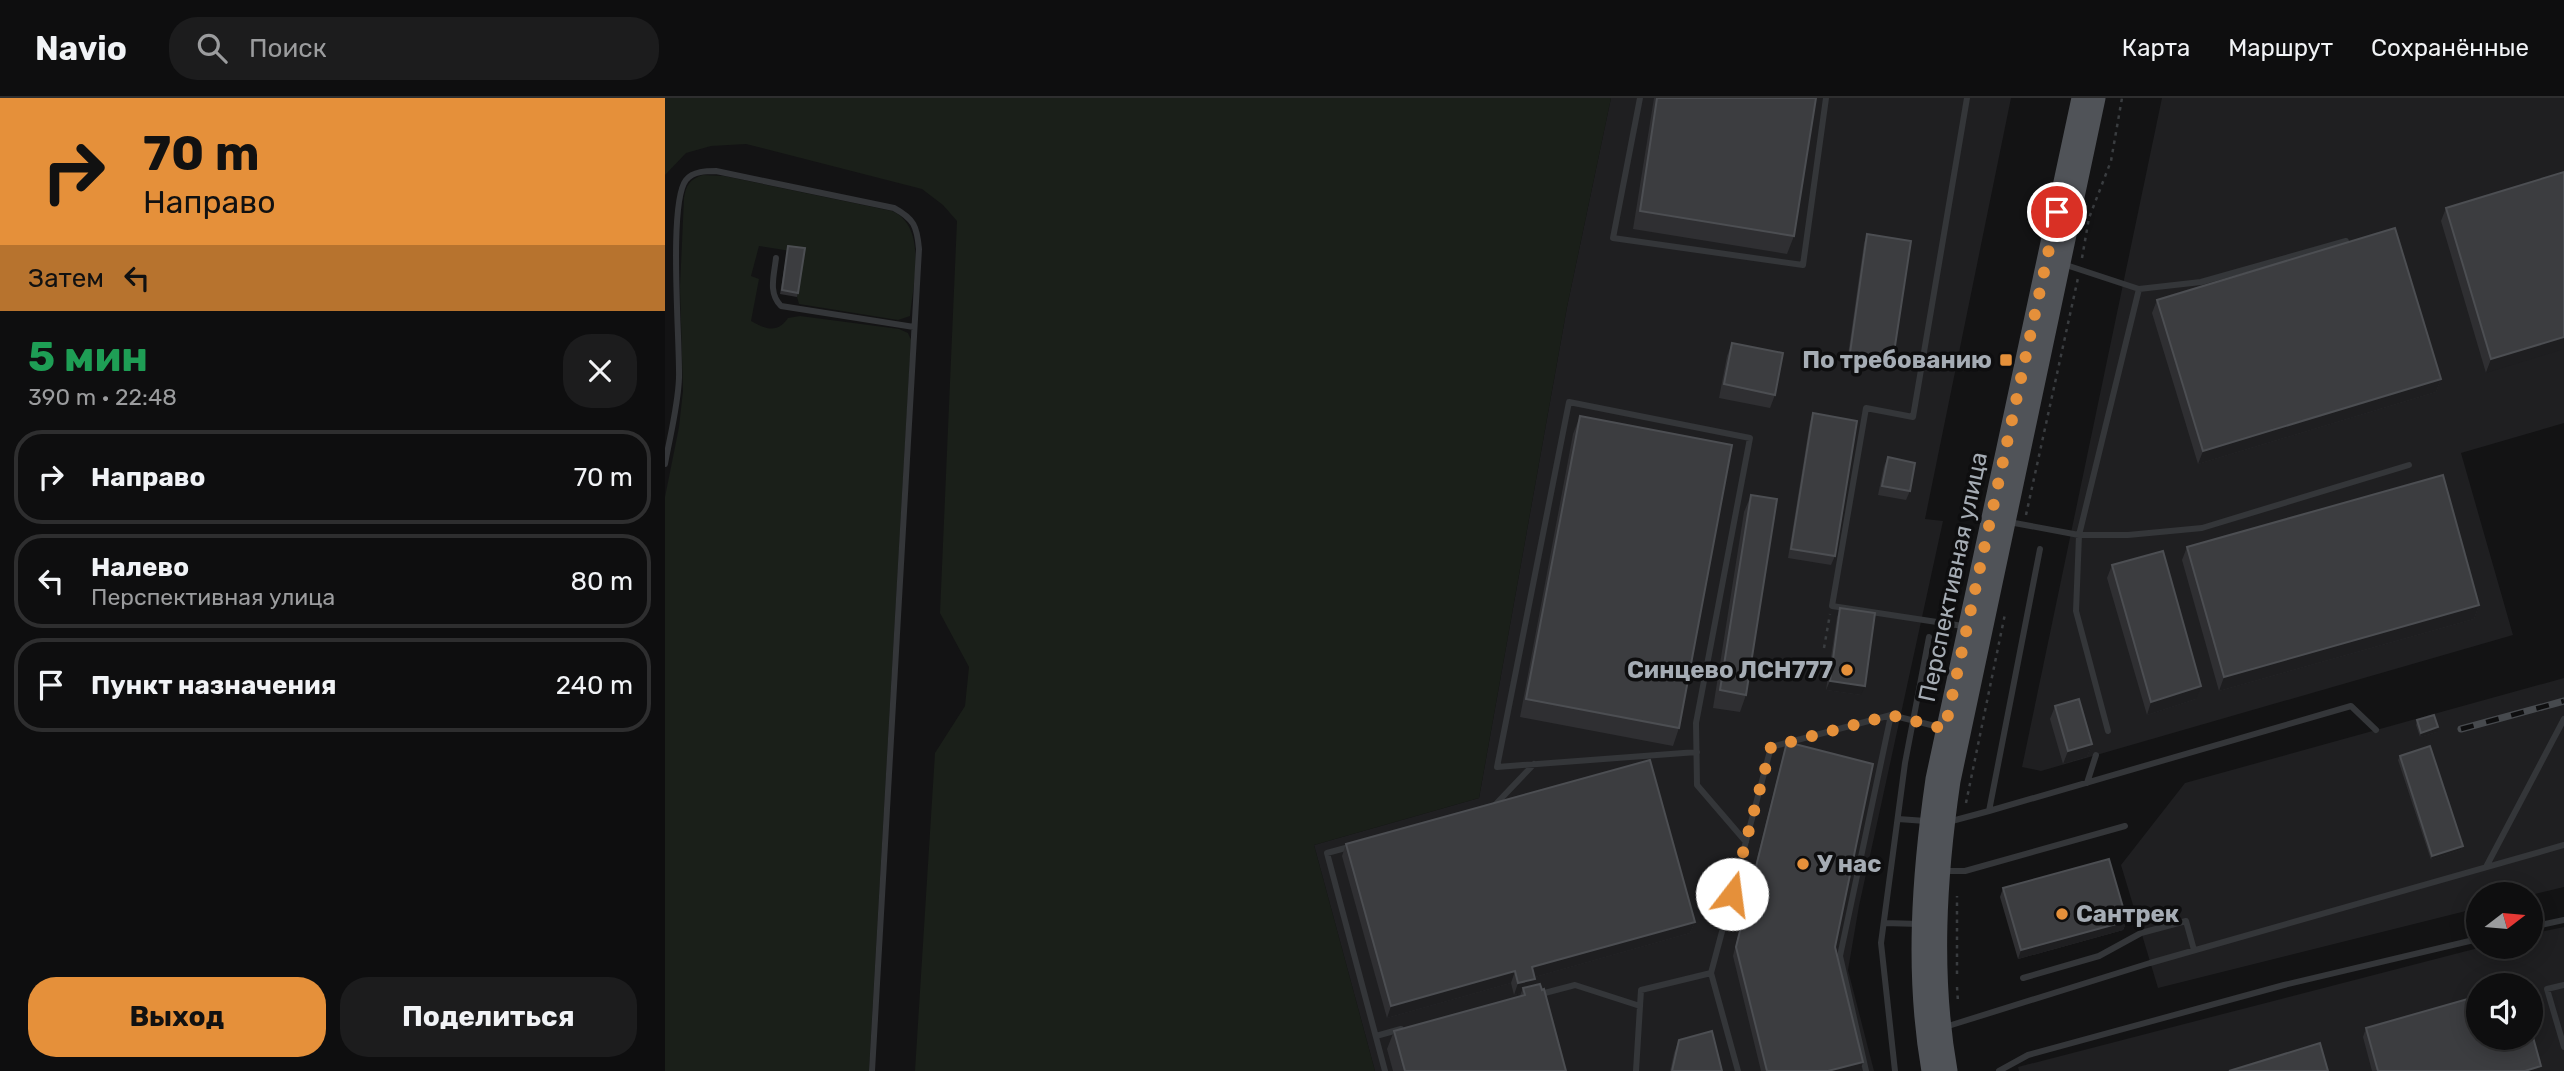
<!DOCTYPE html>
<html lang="ru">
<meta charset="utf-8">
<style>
:root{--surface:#0e0e0f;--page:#1c1c1d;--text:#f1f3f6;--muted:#9b9c9e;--line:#2e2e2f;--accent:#e5903a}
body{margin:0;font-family:Rubik,sans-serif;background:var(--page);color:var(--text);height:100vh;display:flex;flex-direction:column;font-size:26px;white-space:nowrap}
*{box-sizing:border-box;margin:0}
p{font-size:23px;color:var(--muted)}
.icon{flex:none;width:38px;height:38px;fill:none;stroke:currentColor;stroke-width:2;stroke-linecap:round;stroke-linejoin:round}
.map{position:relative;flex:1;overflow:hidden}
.panel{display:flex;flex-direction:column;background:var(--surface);width:665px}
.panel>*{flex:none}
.hud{background:#e5903a;color:#111;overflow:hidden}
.needle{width:46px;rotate:74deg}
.fabs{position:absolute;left:1801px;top:784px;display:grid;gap:14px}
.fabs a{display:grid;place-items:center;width:77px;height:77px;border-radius:50%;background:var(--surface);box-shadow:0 4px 18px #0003,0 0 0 2px var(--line);font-size:35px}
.pin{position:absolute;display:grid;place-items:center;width:60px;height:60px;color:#fff;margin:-30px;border:4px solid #fff;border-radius:50%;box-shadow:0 2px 7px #0007}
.me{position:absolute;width:77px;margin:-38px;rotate:15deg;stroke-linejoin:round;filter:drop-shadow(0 0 5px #0008)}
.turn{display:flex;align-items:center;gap:24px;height:147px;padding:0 28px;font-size:32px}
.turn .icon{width:91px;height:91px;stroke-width:2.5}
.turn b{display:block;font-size:49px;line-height:60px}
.then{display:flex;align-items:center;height:66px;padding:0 28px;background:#0003;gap:14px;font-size:26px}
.round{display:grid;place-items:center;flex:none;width:74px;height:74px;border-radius:28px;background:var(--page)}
.head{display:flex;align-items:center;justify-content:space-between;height:119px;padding:0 28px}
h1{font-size:42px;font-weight:700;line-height:52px;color:#1e9e55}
.button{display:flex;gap:14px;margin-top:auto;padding:14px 28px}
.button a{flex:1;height:80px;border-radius:28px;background:var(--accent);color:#111;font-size:28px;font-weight:700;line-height:80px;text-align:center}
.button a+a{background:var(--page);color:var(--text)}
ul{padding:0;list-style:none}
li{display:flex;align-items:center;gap:21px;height:94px;margin:0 14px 10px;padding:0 14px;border:4px solid var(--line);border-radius:28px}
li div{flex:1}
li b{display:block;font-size:26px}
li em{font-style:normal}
header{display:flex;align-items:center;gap:42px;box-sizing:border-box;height:98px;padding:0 35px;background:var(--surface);border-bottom:2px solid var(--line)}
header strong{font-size:33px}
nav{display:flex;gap:38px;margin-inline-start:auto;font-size:24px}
.search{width:490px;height:63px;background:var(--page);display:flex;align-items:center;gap:18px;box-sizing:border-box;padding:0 24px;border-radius:28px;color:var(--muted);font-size:26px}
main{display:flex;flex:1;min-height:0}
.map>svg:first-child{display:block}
.built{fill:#1f1f21;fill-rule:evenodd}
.green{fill:#1a1f19}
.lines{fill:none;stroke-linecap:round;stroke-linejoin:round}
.path{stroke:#3a3d40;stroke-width:2.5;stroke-dasharray:3.5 5;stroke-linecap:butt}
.lane{stroke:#343639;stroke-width:6}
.primary{stroke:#505358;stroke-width:19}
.rail-casing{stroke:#474a4e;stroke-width:7}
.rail{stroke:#0e0e0f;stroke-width:4.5;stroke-dasharray:13;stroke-linecap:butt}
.wall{fill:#2f2f32}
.shaded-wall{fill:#1e1e20}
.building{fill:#3c3d40;stroke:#4c4e52;stroke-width:2}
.route{stroke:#e5903a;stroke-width:12;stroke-dasharray:0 21.6}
.poi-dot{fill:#e5903a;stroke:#0e0e0f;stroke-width:2.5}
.labels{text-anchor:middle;stroke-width:7;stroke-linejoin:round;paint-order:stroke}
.poi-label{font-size:24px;font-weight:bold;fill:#a5acb4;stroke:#0e0e0f;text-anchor:end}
.street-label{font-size:24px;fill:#a5acb4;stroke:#0e0e0f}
</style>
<header>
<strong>Navio</strong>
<div class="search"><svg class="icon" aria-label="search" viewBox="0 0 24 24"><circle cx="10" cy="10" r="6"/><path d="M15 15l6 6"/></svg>Поиск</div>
<nav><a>Карта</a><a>Маршрут</a><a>Сохранённые</a></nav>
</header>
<main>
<section class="panel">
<div class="hud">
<div class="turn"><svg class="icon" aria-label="right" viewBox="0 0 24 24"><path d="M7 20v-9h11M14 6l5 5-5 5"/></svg><div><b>70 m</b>Направо</div></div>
<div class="then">Затем<svg class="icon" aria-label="left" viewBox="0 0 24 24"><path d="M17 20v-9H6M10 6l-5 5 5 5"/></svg></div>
</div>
<div class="head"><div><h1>5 мин</h1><p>390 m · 22:48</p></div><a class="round"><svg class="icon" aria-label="close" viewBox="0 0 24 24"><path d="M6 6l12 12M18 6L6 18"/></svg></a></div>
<ul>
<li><svg class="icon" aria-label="right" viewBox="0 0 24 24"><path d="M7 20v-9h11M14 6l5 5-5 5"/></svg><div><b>Направо</b></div><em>70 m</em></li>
<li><svg class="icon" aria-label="left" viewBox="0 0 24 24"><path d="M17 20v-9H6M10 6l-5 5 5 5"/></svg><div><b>Налево</b><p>Перспективная улица</p></div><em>80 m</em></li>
<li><svg class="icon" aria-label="arrive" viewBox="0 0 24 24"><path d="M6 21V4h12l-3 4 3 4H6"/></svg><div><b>Пункт назначения</b></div><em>240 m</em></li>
</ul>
<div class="button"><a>Выход</a><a>Поделиться</a></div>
</section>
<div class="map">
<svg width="1899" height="973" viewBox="0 0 1899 973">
<rect width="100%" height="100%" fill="#131314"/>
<!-- built -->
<path class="built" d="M946,0H1346L1260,421L1278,423L1194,808L1183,872L1209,973H710L649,747L814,700L902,209Z
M1497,0H1899V325L1796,355L1848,537L1376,673L1357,669Z
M1899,580V789L1866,797L1813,796V810L1493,890L1456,767L1520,685Z
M1899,829V973H1354L1353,969L1817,849H1866V836ZM1813,887H1866V940H1813Z"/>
<!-- green -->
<path class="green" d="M0,0H946L902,209L814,700L649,747L710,973H250L270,655L300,608L304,569L275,515L292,123L278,107L257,91L81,46L46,48L21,55L0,77Z
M38,77L59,78L227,113C263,129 248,186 245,218L233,222L134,206L132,199L138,155L94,148L86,178L94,181L86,223C100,231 112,236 123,220L135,218L234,231L243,235L246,242L204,973H0V399L14,329L18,293L15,189L19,100C21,87 25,81 38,77Z"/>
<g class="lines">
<!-- path -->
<path class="path" d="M1417,160L1424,120L1446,63L1457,0
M1361,417L1413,180
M1159,550L1165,516
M1301,705L1340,516
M1292,876V798
M1292,889L1293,904"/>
<!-- lane -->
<path class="lane" d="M975,0L948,140L1138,167L1161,0
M111,160C109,178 103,195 116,208L249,229
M1398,166L1474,191L1536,184L1681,143
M0,366C5,338 13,308 14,280C15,244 3,105 21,82C28,73 42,73 51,73L229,110C249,121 252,128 254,151L207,973
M1344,424L1414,437H1463L1537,430L1744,367
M1298,528L1167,508L1201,310L1248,319L1302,0
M1226,617L1278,630
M1443,633L1411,513L1414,437L1474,191
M1032,654L832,669L904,304L1085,340L1031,625L1032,687L1081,744
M1422,685L1431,657
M829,708L869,666
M1324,713L1686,608L1711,632
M1233,721L1261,723
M1283,724L1324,713L1375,451
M684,749L662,755L720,973
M1821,769L1899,621
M1278,773H1300L1460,728
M1219,825L1255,826
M1866,829L1899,822
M1358,880L1434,858L1476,835L1521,823L1529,852
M1899,887L1882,891L1899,949
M872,897L910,887L975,908
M1280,929L1485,865L1899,747
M711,938L736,931
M971,973L976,892L1046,875
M1073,973L1046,875L1106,649L1226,617L1175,858L1201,973
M1230,973L1216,845L1240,665L1264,539
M1334,973L1363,957L1619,887L1813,841"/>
<!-- primary -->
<path class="primary" d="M1266,973C1249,876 1256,778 1270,681L1416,0
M1283,973C1266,877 1272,779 1286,683L1431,0"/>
<!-- rail casing -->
<g class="rail-casing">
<path id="rail" d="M1796,631L1899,603"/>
</g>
<!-- rail -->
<use href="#rail" class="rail"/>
</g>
<!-- wall -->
<path class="wall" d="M989,0H1151L1129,138L1122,156L968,131Z
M1899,74L1821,275L1776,123L1781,110Z
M1202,136L1225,270L1182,264L1199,145Z
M123,148L133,195L132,199L115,196Z
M1492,202L1776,281L1771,294L1533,366L1487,215Z
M1067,245L1110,297L1105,310L1054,300L1062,258Z
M1148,315L1170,458L1166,467L1123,460L1145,324Z
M915,318L1014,630L1008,648L855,619L908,336Z
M1223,359L1245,393L1241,402L1213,397L1219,368Z
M1086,397L1081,597L1075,614L1048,610L1079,414Z
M1522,449L1814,507L1809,521L1554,593L1517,462Z
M1447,467L1531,601L1482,617L1442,480Z
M1175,510L1196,597L1161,592L1172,519Z
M1390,608L1427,646L1422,659L1398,666L1385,621Z
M1752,622L1772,634L1755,639L1751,627Z
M1122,644L1198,964L1195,973H1096L1068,858L1119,653Z
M1735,658L1798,748L1796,752L1766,762L1733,662Z
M681,746L1030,824L1025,835L870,879L867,888L901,973H728L722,951L729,933L855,898L856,895L849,897L846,885L722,920L677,758Z
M1338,790L1462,823L1458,832L1353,861L1335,799Z
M1701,930L1874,973H1707L1698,939Z
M1014,942L1057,973H1005L1009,955Z"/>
<!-- shaded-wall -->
<path class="shaded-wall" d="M1899,239V251L1821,275L1826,261Z
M1185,255L1228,261L1225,270L1182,264Z
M1776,281L1771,294L1533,366L1538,353Z
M1814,507L1809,521L1554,593L1559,579Z
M1165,583L1200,588L1196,597L1161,592Z
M1536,588L1531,601L1482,617L1486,604Z
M1773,629L1772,634L1755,639L1756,635Z
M1427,646L1422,659L1398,666L1403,653Z
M1798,748L1796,752L1766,762L1767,758Z
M1462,823L1458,832L1353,861L1356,852Z
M1030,824L1025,835L863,881L867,869Z
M850,873L846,885L722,920L726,908Z
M870,881L866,892L858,890L856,895L849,897L853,885Z
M1198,964L1195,973H1163Z
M1876,968L1874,973H1860Z"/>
<!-- building -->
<path class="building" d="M992,0H1151L1129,138L975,113Z
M1899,74V239L1826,261L1781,110Z
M1730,130L1776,281L1538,353L1492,202Z
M1202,136L1246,143L1228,261L1185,255Z
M123,148L140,150L133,195L117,192Z
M1067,245L1118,255L1110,297L1059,286Z
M1148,315L1192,323L1170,458L1126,451Z
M915,318L1067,347L1014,630L861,601Z
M1223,359L1250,365L1245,393L1217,388Z
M1778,377L1814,507L1559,579L1522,449Z
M1086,397L1112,401L1081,597L1055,592Z
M1498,453L1536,588L1486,604L1447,467Z
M1175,510L1210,515L1200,588L1165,583Z
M1414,601L1427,646L1403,653L1390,608Z
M1769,617L1773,629L1756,635L1752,622Z
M1122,644L1208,666L1170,849L1198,964L1163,973H1102L1071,849Z
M1765,648L1798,748L1767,758L1735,658Z
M985,662L1030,824L867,869L870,881L853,885L850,873L726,908L681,746Z
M1444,761L1462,823L1356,852L1338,790Z
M875,886L877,892L879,891L901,973H740L729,933L860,897L858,890Z
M1813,898V940H1866V932L1876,968L1860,973H1713L1701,930Z
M1047,933L1057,973H1007L1014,942Z
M1655,945L1663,973H1564Z"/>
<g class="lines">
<!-- route -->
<path class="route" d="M1067,796L1106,649L1226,617L1280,631L1392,114"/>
</g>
<!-- markers -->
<g class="poi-dot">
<rect x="1334" y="255" width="14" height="14" rx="3.5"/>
<circle cx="1182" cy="572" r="7"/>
<circle cx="1138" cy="766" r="7"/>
<circle cx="1397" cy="816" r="7"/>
</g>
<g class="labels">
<!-- poi labels -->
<g class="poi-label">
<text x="1327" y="270">По требованию</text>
<text x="1168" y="580">Синцево ЛСН777</text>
<text x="1152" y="774" text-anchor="start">У нас</text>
<text x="1411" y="824" text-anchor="start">Сантрек</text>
</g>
<!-- street labels -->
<g class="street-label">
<text transform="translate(1288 479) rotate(-78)" y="8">Перспективная улица</text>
</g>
</g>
</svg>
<div class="fabs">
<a><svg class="needle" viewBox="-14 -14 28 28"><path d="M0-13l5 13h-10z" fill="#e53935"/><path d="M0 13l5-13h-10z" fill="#9b9c9e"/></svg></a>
<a><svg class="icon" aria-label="sound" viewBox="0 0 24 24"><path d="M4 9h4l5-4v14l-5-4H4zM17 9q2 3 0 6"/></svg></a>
</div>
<div class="pin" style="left:1392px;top:114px;background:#d93025"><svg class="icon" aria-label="arrive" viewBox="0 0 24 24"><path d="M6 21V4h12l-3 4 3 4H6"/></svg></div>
<svg class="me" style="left:1067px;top:796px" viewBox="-20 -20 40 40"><circle r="19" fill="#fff"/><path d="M0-13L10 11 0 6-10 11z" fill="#e5903a"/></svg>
</div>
</main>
